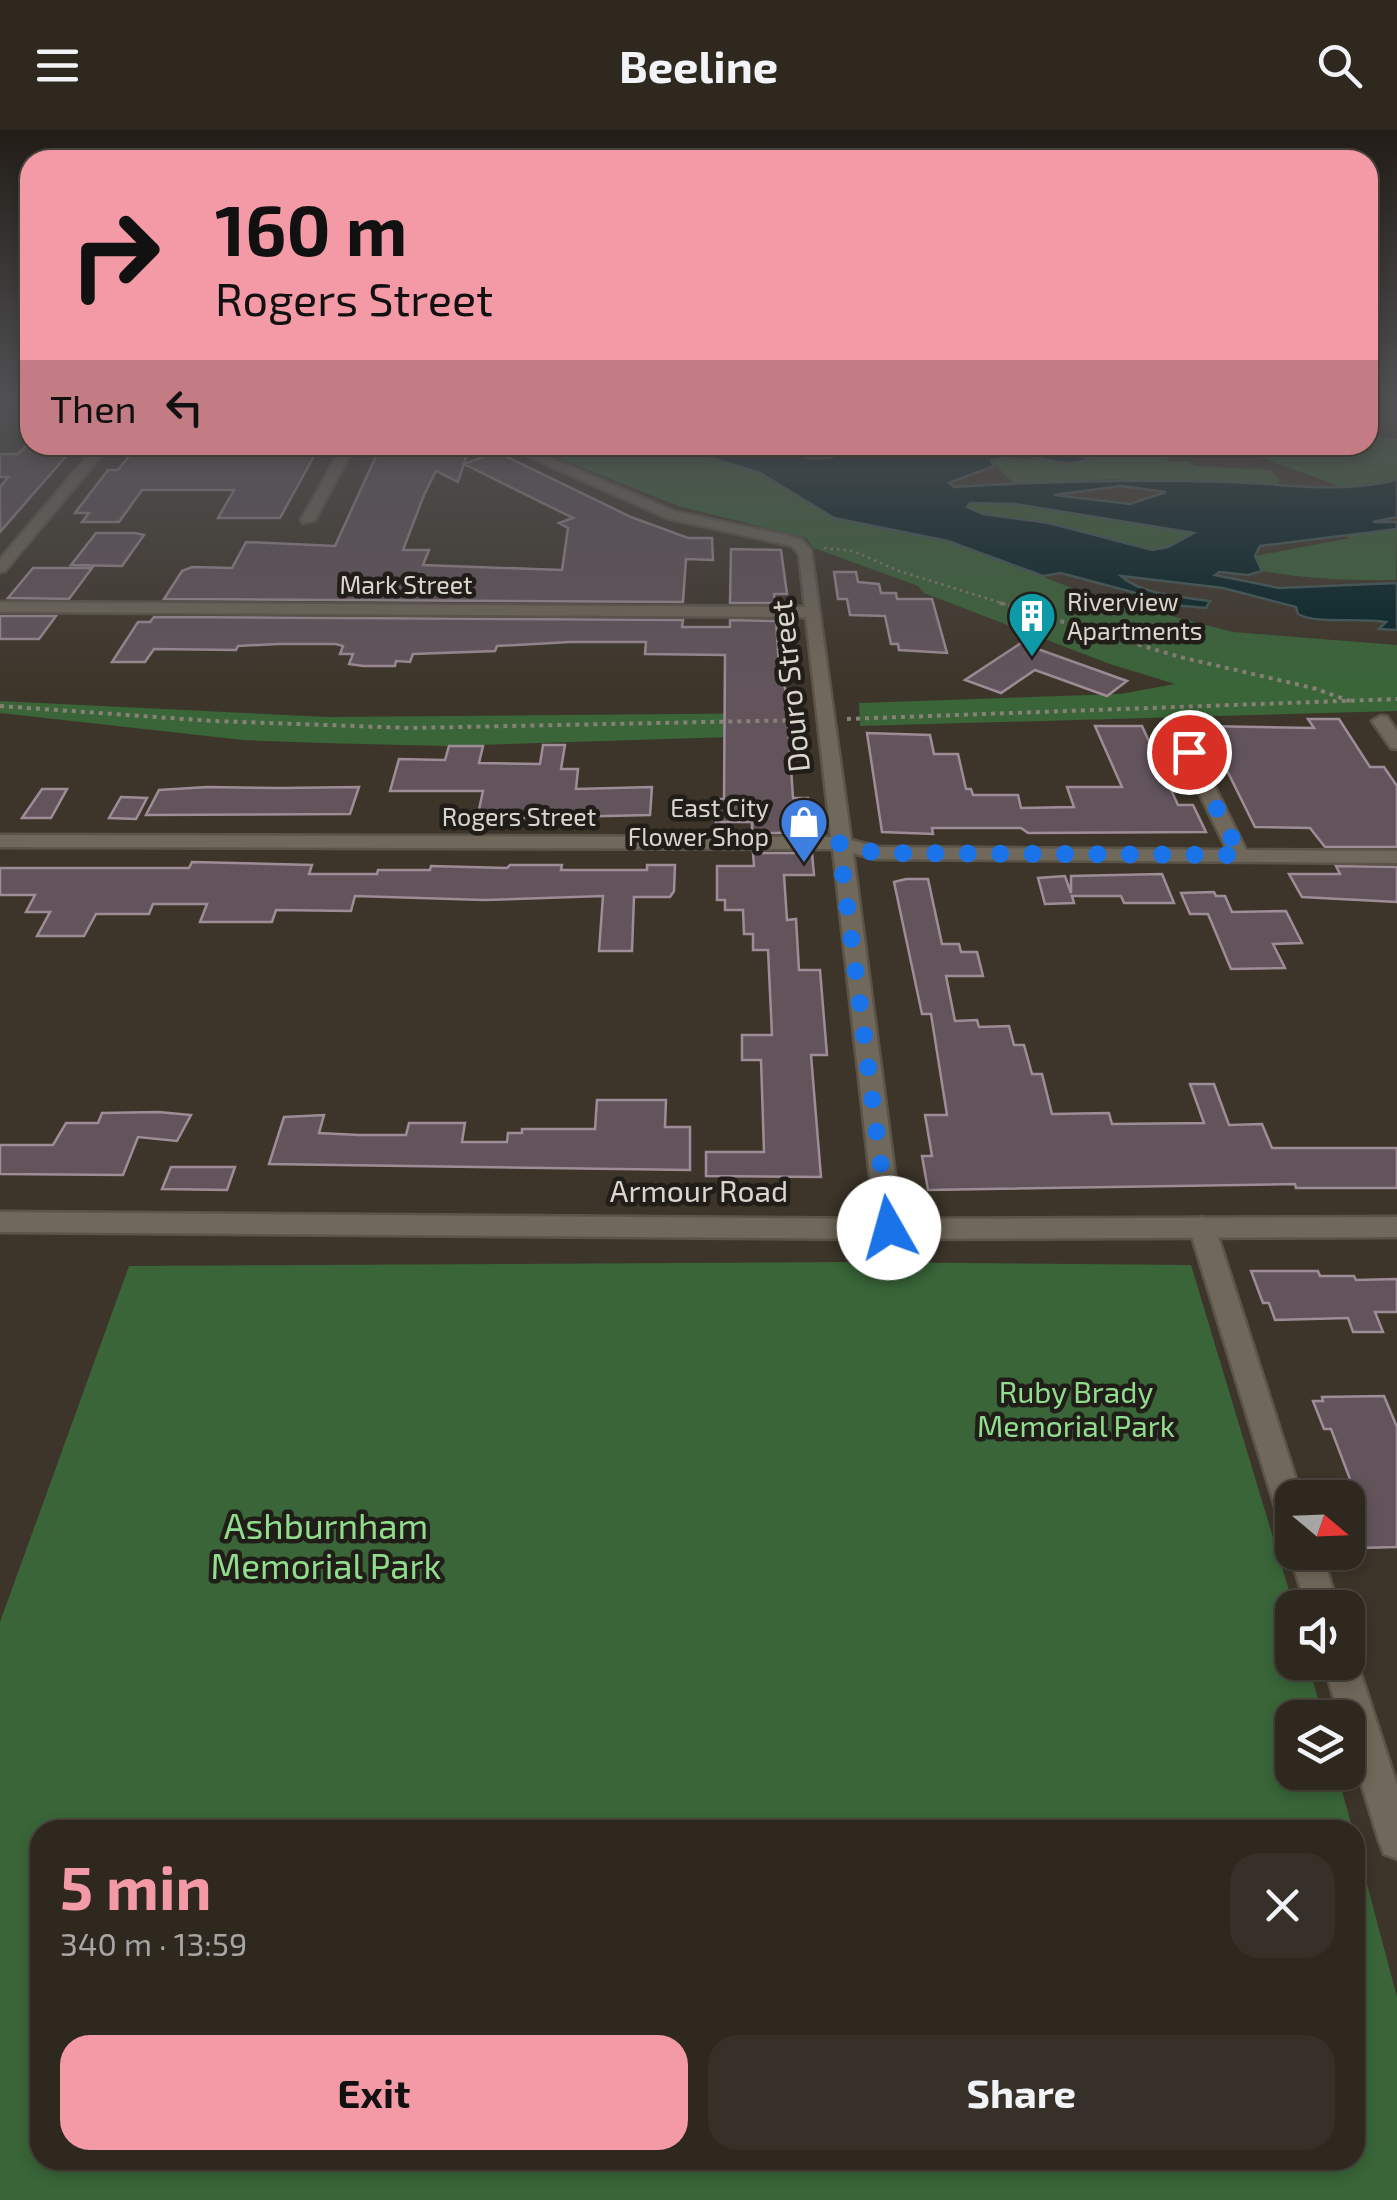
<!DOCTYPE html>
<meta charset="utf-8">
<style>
:root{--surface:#2e281f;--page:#363028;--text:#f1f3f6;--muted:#a7a6a4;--line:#49443d;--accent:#f49aa6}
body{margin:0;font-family:"Exo 2",sans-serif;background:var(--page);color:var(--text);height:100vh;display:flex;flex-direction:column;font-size:38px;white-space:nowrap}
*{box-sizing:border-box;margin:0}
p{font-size:32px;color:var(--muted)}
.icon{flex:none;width:55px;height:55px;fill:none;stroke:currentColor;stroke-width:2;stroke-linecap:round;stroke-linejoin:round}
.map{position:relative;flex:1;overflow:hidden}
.drawer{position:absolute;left:30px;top:1690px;width:1335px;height:350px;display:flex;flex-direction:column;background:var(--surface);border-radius:30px;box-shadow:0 5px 15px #0003,0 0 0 2px var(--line)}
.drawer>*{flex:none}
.top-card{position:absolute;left:20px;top:20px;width:1358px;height:305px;border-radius:30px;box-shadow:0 5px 15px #0003,0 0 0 2px var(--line);background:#f49aa6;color:#111;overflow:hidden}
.needle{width:65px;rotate:109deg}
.tools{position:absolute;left:1275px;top:1350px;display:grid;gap:20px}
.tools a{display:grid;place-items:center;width:90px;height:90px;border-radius:20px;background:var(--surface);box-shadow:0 5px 15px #0003,0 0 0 2px var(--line);font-size:50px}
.pin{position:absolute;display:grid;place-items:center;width:85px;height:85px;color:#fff;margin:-42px;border:5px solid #fff;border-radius:50%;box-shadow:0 2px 10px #0007}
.me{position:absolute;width:110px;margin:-55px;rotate:353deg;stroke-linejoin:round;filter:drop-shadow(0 0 8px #0008)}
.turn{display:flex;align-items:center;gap:35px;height:210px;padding:0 30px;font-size:45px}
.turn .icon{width:130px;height:130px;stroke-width:2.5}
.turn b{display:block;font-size:70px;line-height:85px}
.then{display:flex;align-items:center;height:95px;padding:0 30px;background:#0003;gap:20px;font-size:38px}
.round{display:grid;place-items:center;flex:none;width:105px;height:105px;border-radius:30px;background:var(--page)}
.summary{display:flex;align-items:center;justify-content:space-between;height:170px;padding:0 30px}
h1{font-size:60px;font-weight:700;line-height:75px;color:var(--accent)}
.action{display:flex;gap:20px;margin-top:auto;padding:20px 30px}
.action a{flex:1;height:115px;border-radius:30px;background:var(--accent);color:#111;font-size:40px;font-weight:700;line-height:115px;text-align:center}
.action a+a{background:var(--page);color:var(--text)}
header{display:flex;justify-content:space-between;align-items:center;height:130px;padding:0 30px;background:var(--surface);font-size:45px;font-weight:700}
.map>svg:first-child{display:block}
.green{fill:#396538}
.water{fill:#002125;stroke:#415757;stroke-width:2.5;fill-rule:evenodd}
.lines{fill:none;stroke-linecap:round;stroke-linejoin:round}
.stream{stroke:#415757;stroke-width:5}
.building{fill:#63545c;stroke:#9e8d96;stroke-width:2.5}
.minor-casing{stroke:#5b5449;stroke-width:5}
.secondary-casing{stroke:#5b5449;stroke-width:5}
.path-far1{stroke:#888177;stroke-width:2.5;stroke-dasharray:2.5 4;stroke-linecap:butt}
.path{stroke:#888177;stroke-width:4;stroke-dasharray:4 5;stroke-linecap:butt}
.minor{fill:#70685a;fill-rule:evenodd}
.secondary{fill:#70685a;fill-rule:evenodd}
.route{stroke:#1a73e8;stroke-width:18;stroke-dasharray:0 32.4}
.labels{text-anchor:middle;stroke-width:9;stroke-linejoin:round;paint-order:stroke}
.far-street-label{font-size:25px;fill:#dad5cd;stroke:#211d18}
.far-poi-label{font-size:25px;fill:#dad5cd;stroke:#211d18;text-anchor:start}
.street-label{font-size:30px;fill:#dad5cd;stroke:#211d18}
.park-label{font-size:30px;fill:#90dd8e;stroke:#211d18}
.near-park-label{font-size:35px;fill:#90dd8e;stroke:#211d18}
</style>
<header><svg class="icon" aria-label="menu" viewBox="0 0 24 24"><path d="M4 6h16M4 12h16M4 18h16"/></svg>Beeline<svg class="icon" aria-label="search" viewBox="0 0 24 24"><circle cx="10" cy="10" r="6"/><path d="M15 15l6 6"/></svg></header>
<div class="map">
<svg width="1397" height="2070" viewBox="0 0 1397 2070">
<rect width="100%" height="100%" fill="#3d3529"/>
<!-- green -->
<path class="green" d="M1368,305L1397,309V350L1342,357L1260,327L1166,319L1168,332L1187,330L1195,336L1270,340L1280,350L1275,357L1112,349L1014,353L990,330C1025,327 1052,332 1087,329L1042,315H1368Z
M525,315H669L760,343L834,388L948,411L1091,465L1233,502L1397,515V581L860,596L859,573L1120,564L1175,554L1110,534L924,463L918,456L814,418L806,408L678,376Z
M970,373L1015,374L1195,402L1168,417L1152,420L1049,393L983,384L967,377Z
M1397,399L1396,450C1350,451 1307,449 1262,441L1255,426L1350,408L1344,405Z
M0,571L327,587L793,583L798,605L447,616L321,613L243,610L0,583Z
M851,1132L1191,1135L1294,1477L1292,1532L1308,1533L1323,1587L1292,1588V1642L1337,1643L1353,1700H40V2030H1355V1709L1397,1867V2070H0V1492L129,1136Z"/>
<!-- water -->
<path class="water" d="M669,315H772L812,329L833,327L837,317L834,315L947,319L949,315H1042L1090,329C1063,337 1058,332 1033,326C1022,324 1003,329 991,330L994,336L949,353L954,357C1046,351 1137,349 1229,352C1289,354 1336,364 1397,350V387L1373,392H1397V399L1260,416L1255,426L1262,441L1248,445L1219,442L1215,445L1279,458L1397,453V500L1379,499L1386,492C1359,487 1318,495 1298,484L1296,477L1223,458L1121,446C1142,465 1183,467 1210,471L1206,478L1152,473L1139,464L1061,443L1043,446L948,411L834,388L760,343ZM1121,356L1166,362L1130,374L1054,365ZM970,373L1015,374L1194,403L1168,417L1152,420L1049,393L983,384L967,377Z"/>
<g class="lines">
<!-- stream -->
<path class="stream" d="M1068,324L1137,325"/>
</g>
<!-- building -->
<path class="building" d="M27,315L75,316L0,402V357L8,347H0V324H18Z
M287,315H320L280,388H218L234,360H142L119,392H82L89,383H75L108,340H118L133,321H284Z
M381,315H470L458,352L436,341L424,365L403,420H429L423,435L562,440L568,398L559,393L573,388L464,334L497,322L631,387L688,408H712L713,430L686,429L683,472L164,469L182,441L192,437L232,438L246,412L335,416Z
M96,403H135L144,405L122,436L71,435Z
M731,419L781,420L787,464H774L775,473H730Z
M33,438H92L69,469L8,468Z
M834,442H856L858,452L879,454L881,463H896L897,469H932L947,523L899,520L898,514H891L885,486L850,485L847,469H838Z
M0,486H56L39,509H0Z
M154,487L683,490L682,497H730V490L776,491L779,535L786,562L793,668H808L810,703H752V692H716V669H724L725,525L645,524L646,512H570L497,516L495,521L413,524L410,532L396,531L395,536H363L349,534L353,524H340L343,516L336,514H278L238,516L236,520L154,519L145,532H112L138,492H150Z
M1021,513L1127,551L1107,566L1035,540L1001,563L965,550Z
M1308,589H1339L1370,637H1384L1397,656V717H1325L1310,698L1255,697L1205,596L1314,598Z
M1095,596H1142L1178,675H1193L1206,702L1028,703L1021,698H932L933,704L882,702L867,603L930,605L934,624H958L966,659H971L973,665H1018L1021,678L1074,677L1067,657H1122Z
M543,615H565L561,639H578L576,659L652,657L650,685L477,689L483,661H390L399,629L445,630L449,616H483L479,633L540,634Z
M207,657L281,658L359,657L350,684L146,685L159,660Z
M42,659H67L51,688H22Z
M121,667L147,668L136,689L109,688Z
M753,723H812L814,745H784L787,790L796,789L799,840H820L827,925H811L821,1047L706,1046V1022H764L761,930H742V905H772L768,820H753V804H744L743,780H725V770H717V736H754Z
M192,732L312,735L309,744H377L378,740H430L431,736L507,738L510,735H562L561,740H647V735H675L674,761L670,767H634L632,821H599L603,766L484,770L355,766L351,781L276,780L272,792H200L207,774H153L149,784H96L84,806H37L50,782H26L35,765H0V738H189Z
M1336,736L1397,737V772L1302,767L1289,744H1340Z
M1162,744L1174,773H1124L1121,766H1072L1074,773L1045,774L1038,748L1065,746L1071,763V746Z
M906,749H928L942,814H959L961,822H977L983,846H946L955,891L977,890L979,897L1009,896L1014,915H1024L1032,944H1042L1052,984L1109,983L1112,994L1204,993L1190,954H1214L1229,995L1262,994L1272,1018H1397V1058H1296L1295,1054L928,1060L922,1026H932L925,985H947L931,884H922L894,752Z
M1214,762L1216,766H1225L1232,782L1286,781L1302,813L1273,814L1285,838L1231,839L1208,784H1190L1181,763Z
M597,970H666L665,997H690V1040L269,1034L284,987L324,985L319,1003L359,1005H406L409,993H465L462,1012H507L508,1003H522V999H595Z
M159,982L191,985L177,1011L138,1007L123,1045L0,1044V1015H53L66,993H98L102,983Z
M171,1037H235L227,1060L162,1059Z
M1251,1141H1318L1320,1146H1354L1356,1150L1397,1149V1182H1375L1383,1202H1353L1348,1188L1275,1190L1269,1173H1263Z
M1384,1266L1397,1297V1417L1360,1418L1348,1387L1364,1386L1331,1299H1324L1313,1271H1323L1322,1267Z"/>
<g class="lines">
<!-- minor casing -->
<g class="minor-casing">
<path id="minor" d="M343,315H355L315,390L303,393L301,390Z
M503,315H520L676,382L785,405L802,410L811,420L851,710L877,717L1227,720L1170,603L1179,598L1188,603L1246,720L1397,721V733L876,729L853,723L902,1099L898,1106H880L876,1099L833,719L0,717V705L831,707L806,487L0,482V472L805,477L799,424L792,416L667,388Z
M1381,586L1387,587L1397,601V619L1391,618L1372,591Z
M1202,1087L1211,1090L1215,1097L1302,1368H1292V1397L1281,1393L1277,1383L1189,1097L1193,1090Z
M1292,1415V1422H1321L1339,1478H1307L1289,1422Z
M1348,1519L1357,1532L1397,1655V1729L1384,1724L1379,1711L1348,1610V1588H1340L1323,1532H1348Z"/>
</g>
<!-- secondary casing -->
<g class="secondary-casing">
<path id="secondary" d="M97,315H110L5,441L0,442V429Z
M0,1082L889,1089L1397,1087V1107L889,1109L0,1102Z"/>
</g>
<!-- path-far1 -->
<path class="path-far1" d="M824,418L853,421L899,441L1008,475"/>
<!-- path -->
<path class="path" d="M1000,473L1180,527L1313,558L1350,571
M0,576L213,591L411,598L806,590
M847,589L1397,569"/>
<!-- minor -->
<use href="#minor" class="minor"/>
<!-- secondary -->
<use href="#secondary" class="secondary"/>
</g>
<!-- sky -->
<linearGradient id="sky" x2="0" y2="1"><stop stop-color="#221d17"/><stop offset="0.48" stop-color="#515154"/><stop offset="1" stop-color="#515154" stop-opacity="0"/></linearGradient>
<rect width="1397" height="561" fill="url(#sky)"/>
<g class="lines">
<!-- route -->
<path class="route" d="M889,1098L839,713L876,723L1240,725L1189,622"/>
</g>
<!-- icons -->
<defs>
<g id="building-pin" transform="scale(2.5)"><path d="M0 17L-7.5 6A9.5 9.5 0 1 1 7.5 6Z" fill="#0f9aa8" stroke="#211d18"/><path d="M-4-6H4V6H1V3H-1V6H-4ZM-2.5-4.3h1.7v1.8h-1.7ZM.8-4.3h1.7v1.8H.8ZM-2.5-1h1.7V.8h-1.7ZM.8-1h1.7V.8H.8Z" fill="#fff"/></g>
<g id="shop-pin" transform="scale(2.5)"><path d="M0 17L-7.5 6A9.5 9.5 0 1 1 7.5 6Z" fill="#3f7fe0" stroke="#211d18"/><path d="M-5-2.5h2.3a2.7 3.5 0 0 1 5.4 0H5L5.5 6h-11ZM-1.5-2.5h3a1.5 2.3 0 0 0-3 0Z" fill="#fff"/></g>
</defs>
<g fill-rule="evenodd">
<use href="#building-pin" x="1032" y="486"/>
<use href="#shop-pin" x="804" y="692"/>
</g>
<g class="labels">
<!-- far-street labels -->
<g class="far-street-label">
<text x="406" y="464">Mark Street</text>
<text x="519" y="696">Rogers Street</text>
</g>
<!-- far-poi labels -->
<g class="far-poi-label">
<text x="1067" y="481">Riverview<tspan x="1067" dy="29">Apartments</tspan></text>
<text x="769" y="687" text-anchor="end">East City<tspan x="769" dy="29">Flower Shop</tspan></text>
</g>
<!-- street labels -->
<g class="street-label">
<text transform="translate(791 556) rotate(-96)" y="10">Douro Street</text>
<text x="699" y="1072">Armour Road</text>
</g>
<!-- park labels -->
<g class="park-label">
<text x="1076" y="1273">Ruby Brady<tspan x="1076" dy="34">Memorial Park</tspan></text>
</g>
<!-- near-park labels -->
<g class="near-park-label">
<text x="326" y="1409">Ashburnham<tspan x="326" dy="40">Memorial Park</tspan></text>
</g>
</g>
</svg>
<div class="tools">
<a><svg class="needle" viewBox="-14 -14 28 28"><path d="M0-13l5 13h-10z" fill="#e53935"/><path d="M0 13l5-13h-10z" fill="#a7a6a4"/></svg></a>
<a><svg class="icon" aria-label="sound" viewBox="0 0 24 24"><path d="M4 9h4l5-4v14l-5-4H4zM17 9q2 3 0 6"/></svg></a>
<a><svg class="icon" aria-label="layers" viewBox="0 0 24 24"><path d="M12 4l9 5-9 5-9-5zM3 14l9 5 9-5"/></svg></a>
</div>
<div class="pin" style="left:1189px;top:622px;background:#d93025"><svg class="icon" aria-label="arrive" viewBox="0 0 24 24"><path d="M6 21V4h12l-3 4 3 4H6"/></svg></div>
<svg class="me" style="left:889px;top:1098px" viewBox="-20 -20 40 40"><circle r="19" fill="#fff"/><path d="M0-13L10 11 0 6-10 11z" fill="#1a73e8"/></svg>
<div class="top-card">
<div class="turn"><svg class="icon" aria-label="right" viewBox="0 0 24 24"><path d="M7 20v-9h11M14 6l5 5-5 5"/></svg><div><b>160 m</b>Rogers Street</div></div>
<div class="then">Then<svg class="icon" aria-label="left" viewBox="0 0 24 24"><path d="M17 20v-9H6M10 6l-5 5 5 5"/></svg></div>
</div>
<section class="drawer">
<div class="summary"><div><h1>5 min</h1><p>340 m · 13:59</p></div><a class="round"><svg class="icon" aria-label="close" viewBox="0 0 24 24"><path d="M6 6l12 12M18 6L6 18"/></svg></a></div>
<div class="action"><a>Exit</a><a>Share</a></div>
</section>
</div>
